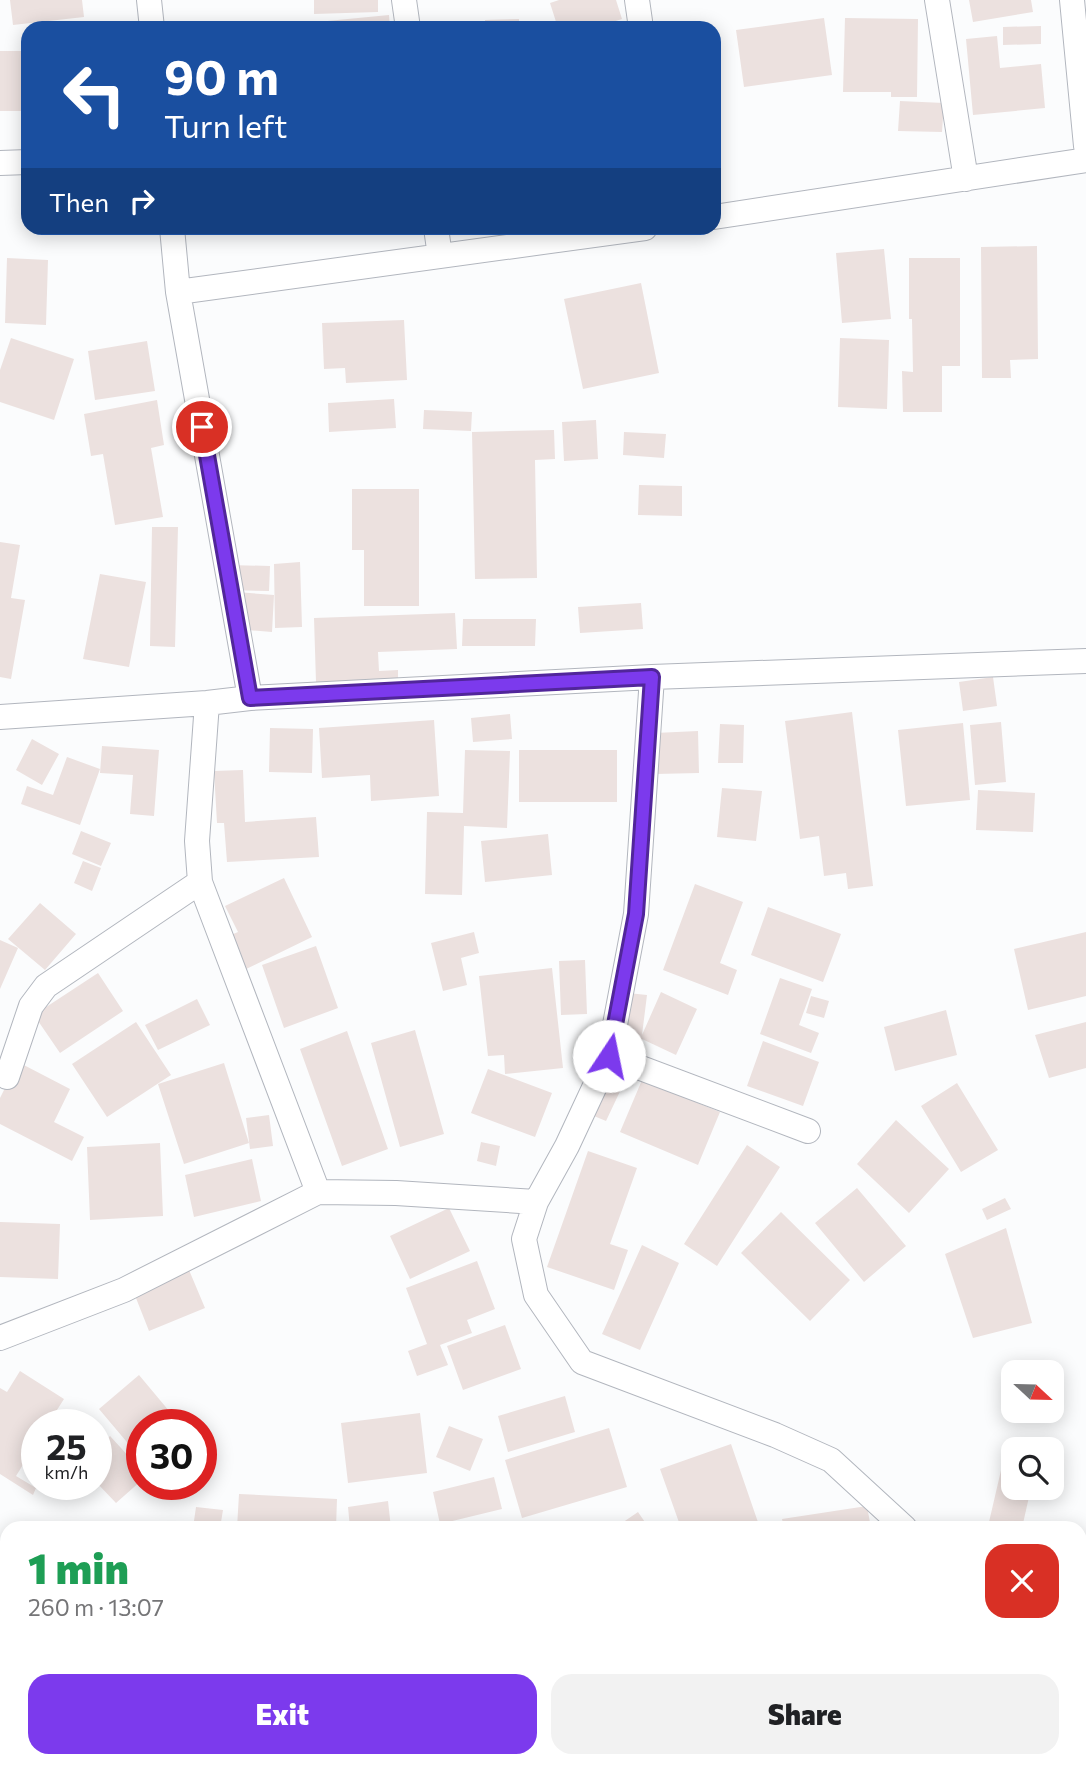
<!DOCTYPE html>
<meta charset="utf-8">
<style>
:root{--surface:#fff;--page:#f2f2f2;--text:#202124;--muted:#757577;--accent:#7c3aed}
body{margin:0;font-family:Commissioner,sans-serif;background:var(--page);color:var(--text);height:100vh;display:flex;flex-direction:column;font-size:26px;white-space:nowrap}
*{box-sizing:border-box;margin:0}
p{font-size:23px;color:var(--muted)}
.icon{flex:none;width:38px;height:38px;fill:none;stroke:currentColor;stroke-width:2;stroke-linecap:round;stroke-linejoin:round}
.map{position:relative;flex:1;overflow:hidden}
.sheet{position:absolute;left:0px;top:1521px;width:1087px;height:247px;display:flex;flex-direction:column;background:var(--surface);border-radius:21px 21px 0 0;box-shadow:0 4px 18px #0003}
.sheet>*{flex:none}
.guide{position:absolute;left:21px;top:21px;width:700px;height:214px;border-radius:21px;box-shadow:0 4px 18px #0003;background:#1a4fa0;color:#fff;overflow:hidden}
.needle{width:46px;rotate:112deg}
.buttons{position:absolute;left:1001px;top:1360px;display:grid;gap:14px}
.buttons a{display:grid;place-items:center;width:63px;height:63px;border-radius:14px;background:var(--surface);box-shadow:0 4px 18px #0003;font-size:35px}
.speed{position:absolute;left:21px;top:1409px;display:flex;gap:14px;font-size:35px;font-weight:700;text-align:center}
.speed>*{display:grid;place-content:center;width:91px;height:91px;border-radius:50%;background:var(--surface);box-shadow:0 4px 18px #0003;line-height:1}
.speed small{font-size:18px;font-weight:400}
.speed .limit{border:10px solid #d22;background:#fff;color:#111}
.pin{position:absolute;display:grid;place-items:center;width:60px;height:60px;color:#fff;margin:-30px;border:4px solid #fff;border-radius:50%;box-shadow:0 2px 7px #0007}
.me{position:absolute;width:77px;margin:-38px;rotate:11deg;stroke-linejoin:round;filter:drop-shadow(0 0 5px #0008)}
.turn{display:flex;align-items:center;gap:24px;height:147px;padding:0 28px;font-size:32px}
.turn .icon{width:91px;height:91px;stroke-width:2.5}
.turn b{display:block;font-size:49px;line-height:60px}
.then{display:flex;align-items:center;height:66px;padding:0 28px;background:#0003;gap:14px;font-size:26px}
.round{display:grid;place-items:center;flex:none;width:74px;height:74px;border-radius:21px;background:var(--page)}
.summary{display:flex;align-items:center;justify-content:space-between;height:119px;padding:0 28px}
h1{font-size:42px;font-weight:800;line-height:52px;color:#1e9e55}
.button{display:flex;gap:14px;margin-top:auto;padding:14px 28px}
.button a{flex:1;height:80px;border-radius:21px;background:var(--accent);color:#fff;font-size:28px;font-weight:800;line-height:80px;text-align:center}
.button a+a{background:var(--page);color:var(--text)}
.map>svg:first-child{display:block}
.building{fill:#ece1df}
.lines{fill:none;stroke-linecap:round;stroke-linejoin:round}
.street-casing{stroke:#b2b6be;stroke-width:26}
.secondary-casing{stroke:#b2b6be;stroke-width:35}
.street{stroke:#fff;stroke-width:24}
.secondary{stroke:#fff;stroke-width:33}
.route-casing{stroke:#51269a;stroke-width:18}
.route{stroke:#7c3aed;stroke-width:12}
</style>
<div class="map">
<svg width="1086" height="1767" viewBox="0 0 1086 1767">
<rect width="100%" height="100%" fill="#fbfcfd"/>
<!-- building -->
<path class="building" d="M10,0H82L84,17L13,25Z
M314,0H378V12L314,14Z
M559,0H616L622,19L594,28H558L550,3Z
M969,0H1031L1033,12L973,22Z
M389,15L390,28H318L317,22Z
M824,18L832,75L744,87L736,30Z
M845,18L918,19L917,97H891V92H843Z
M519,19V28H485V20Z
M1041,26V44L1003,45V27Z
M997,36L1000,68L1041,64L1045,108L973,115L966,39Z
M0,51H28V111H0Z
M900,101L944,103L942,132L898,131Z
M1037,246L1038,359L1010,360L1011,378H982L981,247Z
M884,249L891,319L842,323L836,253Z
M7,258L48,260L46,325L5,323Z
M909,258H960V366H942V412H903L902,371L913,372L912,319H909Z
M641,283L659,373L583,389L564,299Z
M404,320L407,380L346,383L345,368L324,369L322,323Z
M11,338L74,359L54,420L0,402V370Z
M840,338L889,340L887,409L838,407Z
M147,341L155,391L95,400L88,351Z
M394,399L396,428L329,432L328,403Z
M157,400L164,445L151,448L163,517L115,525L103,454L91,456L84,414Z
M424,410L472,412L471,431L423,429Z
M596,420L598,459L564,461L562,422Z
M554,430L555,459L535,460L537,578L475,579L472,432Z
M624,432L666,434L664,458L623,455Z
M639,485L682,486V516L638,515Z
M352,489H419V606H364V550H352Z
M152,527H178L175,647L150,646Z
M0,542L20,545L11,598L25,600L11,679L0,677Z
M300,562L302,627L275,628L274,564Z
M229,565L270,566L269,591L229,590Z
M100,574L146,582L129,667L83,659Z
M236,592L274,595L272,632L234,629Z
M641,603L643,629L580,633L578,607Z
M455,613L457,649L378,652L379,671L398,670V679L316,682L314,618Z
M463,619H536L535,646H462Z
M993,677L997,706L963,711L959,682Z
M852,712L873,886L848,889L846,873L824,876L819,836L800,839L785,721Z
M510,714L512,739L473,742L471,718Z
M434,720L439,796L371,801L370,775L322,778L319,728Z
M1001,722L1006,782L975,785L970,725Z
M963,723L970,800L906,806L898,730Z
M720,724L744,725L743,763H718Z
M270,728L313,729L312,773L269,772Z
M698,731L699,773L656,774L655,733Z
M32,739L59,754L42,785L16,770Z
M102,746L159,750L154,816L130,814L133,775L100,773Z
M465,750L510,751L507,828L464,826L462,895L425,894L427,812L463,813Z
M519,750H617V802H519Z
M67,757L100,769L80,825L21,804L27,786L53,795Z
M243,770L245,822L316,817L319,857L227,862L224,823H217L214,771Z
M722,788L762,791L756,841L717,837Z
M978,790L1035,793L1033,832L976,830Z
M81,831L111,843L101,866L72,854Z
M548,834L552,875L485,882L481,841Z
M83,861L101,868L92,891L74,883Z
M284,878L312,937L240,972L224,938L238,932L225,906Z
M695,884L743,902L720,963L737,970L728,995L663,970Z
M40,903L76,934L45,970L8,939Z
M768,907L841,934L823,982L751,955Z
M474,932L479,953L461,958L467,985L443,991L431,943Z
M1086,932V996L1028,1010L1014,949Z
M0,940L18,948L0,989Z
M316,946L338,1008L284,1028L262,965Z
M585,960L587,1014L561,1015L559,961Z
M552,968L563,1068L505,1074L504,1055L488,1056L479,976Z
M98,973L123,1011L60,1053L34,1015Z
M780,978L812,989L799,1025L819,1033L811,1053L760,1034Z
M661,992L697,1009L676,1055L642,1039L640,1050L621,1047L628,993L647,995L642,1035Z
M811,996L829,1001L824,1018L806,1013Z
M197,999L210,1025L158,1050L145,1025Z
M946,1010L957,1055L895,1071L884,1027Z
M136,1022L171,1075L107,1117L72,1064Z
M1086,1022V1068L1049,1078L1035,1035Z
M415,1030L444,1134L400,1147L371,1043Z
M347,1031L388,1149L342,1166L300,1049Z
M763,1041L819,1062L803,1106L747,1086Z
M18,1062L70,1089L54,1122L84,1137L72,1161L0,1124V1098Z
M224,1063L249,1143L184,1164L158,1084Z
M488,1069L552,1093L535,1137L471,1113Z
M612,1079L623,1085L606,1121L594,1116Z
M642,1080L720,1112L698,1165L620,1132Z
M957,1083L998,1150L961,1172L921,1106Z
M269,1115L273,1146L250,1149L246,1118Z
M896,1120L949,1169L909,1213L857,1164Z
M481,1142L500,1146L496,1166L477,1161Z
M160,1143L163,1216L90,1220L87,1147Z
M747,1145L780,1167L717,1266L684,1244Z
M588,1151L637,1168L610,1244L628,1250L614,1290L547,1267Z
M252,1159L261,1201L194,1217L185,1175Z
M857,1188L906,1246L864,1282L815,1223Z
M1005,1198L1011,1209L987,1220L982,1209Z
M449,1208L470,1251L410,1279L390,1236Z
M781,1212L850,1280L810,1321L741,1253Z
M0,1222L60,1224L58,1279L0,1277Z
M1006,1228L1032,1323L973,1338L945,1254Z
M642,1245L679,1263L640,1350L602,1334Z
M477,1261L495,1309L467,1320L472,1333L440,1345L448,1365L417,1376L408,1351L427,1344L406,1288Z
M189,1270L205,1308L149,1331L134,1293Z
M505,1325L521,1369L463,1390L447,1346Z
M20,1371L64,1399L48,1424H37V1442L16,1476L36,1488L33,1495L0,1474V1388L7,1392Z
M139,1375L180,1424H142V1460L99,1409Z
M565,1396L575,1432L508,1452L498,1416Z
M420,1413L427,1473L348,1483L341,1423Z
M449,1426L483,1439L470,1471L436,1457Z
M609,1428L627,1487L522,1518L505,1460Z
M110,1436L142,1471V1480L116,1503L96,1482V1449Z
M731,1444L760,1528H681L660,1469Z
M1002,1466L1013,1469V1488H1031L1022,1528L989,1522Z
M494,1477L502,1509L440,1524L433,1492Z
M239,1494L337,1499L336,1528H237Z
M388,1501L391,1528H350L348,1507Z
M867,1506L871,1528H784L782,1519Z
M196,1507L223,1510L220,1528H193Z
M638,1512L649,1528H621L619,1525Z
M1080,1602L1086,1613V1642L1080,1644Z
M12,1760H99V1761L80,1767H14Z
M501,1760H515L519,1767H490Z
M536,1760H555L562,1767H530Z
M937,1760H1000V1767H938Z
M1054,1760H1065L1068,1767H1039Z"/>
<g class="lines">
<!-- street casing -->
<g class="street-casing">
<path id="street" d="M149,0L152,28
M404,0L408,28
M637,0L641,28
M937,0L966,179
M1072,0L1086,146
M0,163L28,162
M714,217L1086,160
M172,228L178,292L250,698
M436,228L440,256
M178,292L645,228
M652,677L636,914L609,1056L567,1146L536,1202L524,1239L536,1295L582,1362L775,1435L831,1460L905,1528
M207,703L197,841L200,882L318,1192
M0,717L207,703L250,698L652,677L1086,661
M609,1056L808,1131
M7,1077L31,1006L46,986L200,882
M0,1338L124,1290L318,1192L396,1193L536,1202"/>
</g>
<!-- secondary casing -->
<g class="secondary-casing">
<path id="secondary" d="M1080,1567H1086
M327,1767L349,1760"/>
</g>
<!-- street -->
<use href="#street" class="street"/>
<!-- secondary -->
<use href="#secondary" class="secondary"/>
</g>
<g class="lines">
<!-- route casing -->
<g class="route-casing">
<path id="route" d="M202,427L250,698L652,677L636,914L609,1056"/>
</g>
<!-- route -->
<use href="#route" class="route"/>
</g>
</svg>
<div class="buttons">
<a><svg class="needle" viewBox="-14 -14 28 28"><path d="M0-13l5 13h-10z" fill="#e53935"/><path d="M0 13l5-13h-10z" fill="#757577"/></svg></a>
<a><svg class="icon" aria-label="search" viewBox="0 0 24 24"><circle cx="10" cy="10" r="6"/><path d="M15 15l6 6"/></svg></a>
</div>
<div class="speed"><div>25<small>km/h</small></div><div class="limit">30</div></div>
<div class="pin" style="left:202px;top:427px;background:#d93025"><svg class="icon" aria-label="arrive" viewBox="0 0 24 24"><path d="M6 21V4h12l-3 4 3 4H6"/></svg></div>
<svg class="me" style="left:609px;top:1056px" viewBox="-20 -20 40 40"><circle r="19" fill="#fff"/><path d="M0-13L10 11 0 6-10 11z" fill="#7c3aed"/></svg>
<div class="guide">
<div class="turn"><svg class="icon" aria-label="left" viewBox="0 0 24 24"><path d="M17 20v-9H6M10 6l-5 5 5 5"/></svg><div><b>90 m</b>Turn left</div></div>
<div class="then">Then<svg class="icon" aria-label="right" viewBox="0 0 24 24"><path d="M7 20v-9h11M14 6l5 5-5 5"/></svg></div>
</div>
<section class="sheet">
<div class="summary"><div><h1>1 min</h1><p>260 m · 13:07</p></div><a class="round" style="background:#d93025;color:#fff"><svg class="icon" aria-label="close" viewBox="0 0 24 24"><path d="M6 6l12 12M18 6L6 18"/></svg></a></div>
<div class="button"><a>Exit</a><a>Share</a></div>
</section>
</div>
